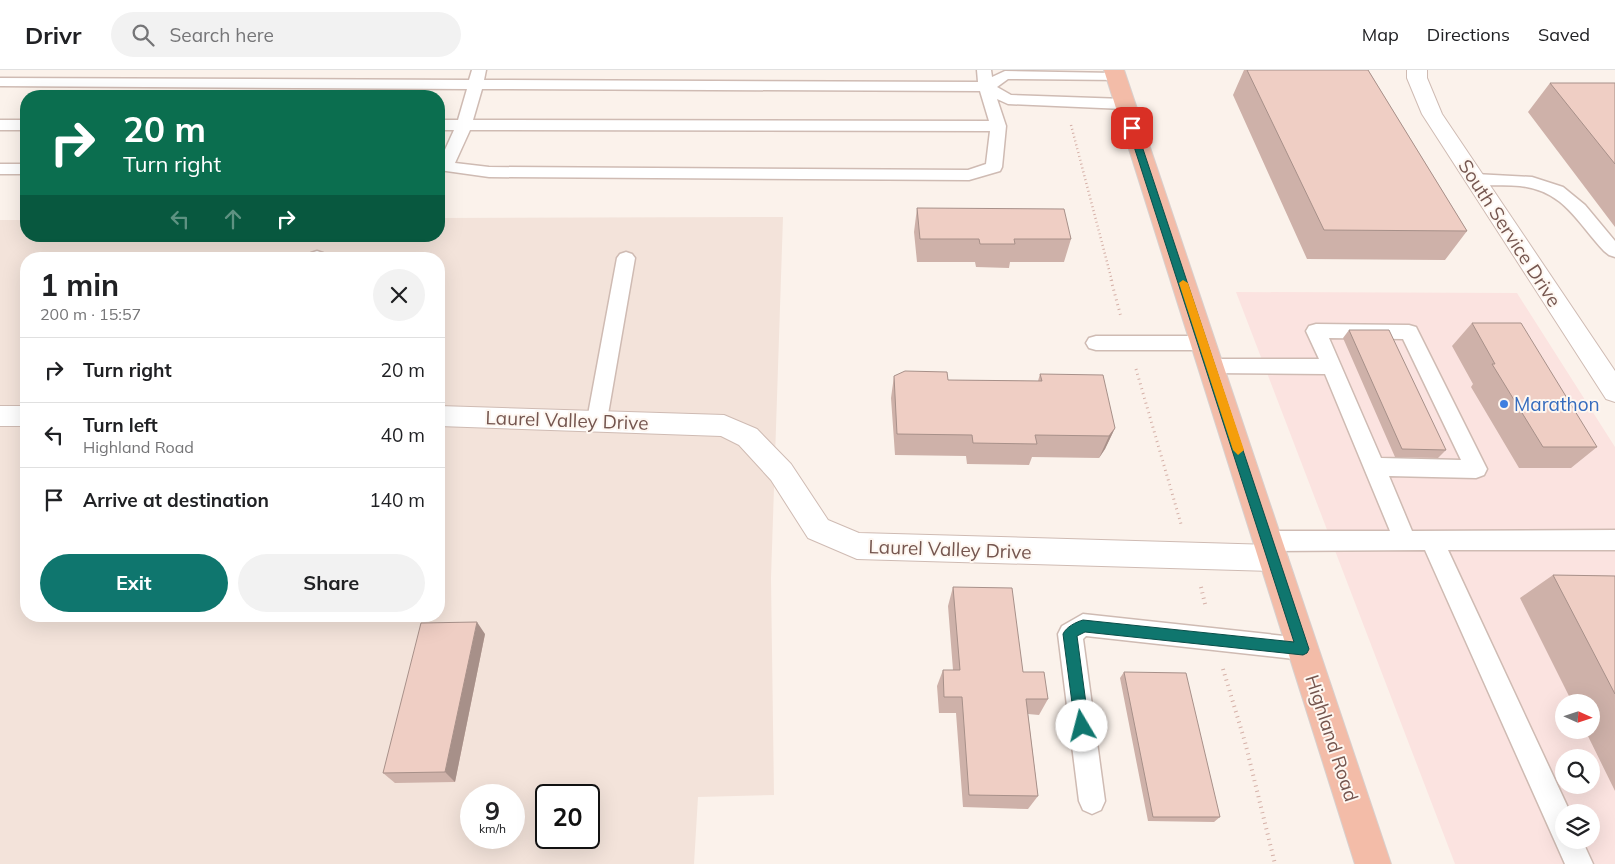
<!DOCTYPE html>
<meta charset="utf-8">
<style>
:root{--surface:#fff;--page:#f2f2f2;--text:#202124;--muted:#757577;--line:#e0e0e0;--accent:#0f766e}
body{margin:0;font-family:Mulish,sans-serif;background:var(--page);color:var(--text);height:100vh;display:flex;flex-direction:column;font-size:19px;white-space:nowrap}
*{box-sizing:border-box;margin:0}
p{font-size:16px;color:var(--muted)}
.icon{flex:none;width:28px;height:28px;fill:none;stroke:currentColor;stroke-width:2;stroke-linecap:round;stroke-linejoin:round}
.map{position:relative;flex:1;overflow:hidden}
.details{position:absolute;left:20px;top:182px;width:425px;height:370px;display:flex;flex-direction:column;background:var(--surface);border-radius:20px;box-shadow:0 5px 20px #0002}
.details>*{flex:none}
.top-card{position:absolute;left:20px;top:20px;width:425px;height:152px;border-radius:20px;box-shadow:0 5px 20px #0002;background:#0b6e4f;color:#fff;overflow:hidden}
.needle{width:32px;rotate:93deg}
.fabs{position:absolute;left:1555px;top:624px;display:grid;gap:10px}
.fabs a{display:grid;place-items:center;width:45px;height:45px;border-radius:50%;background:var(--surface);box-shadow:0 5px 20px #0002;font-size:25px}
.speed{position:absolute;left:460px;top:714px;display:flex;gap:10px;font-size:25px;font-weight:700;text-align:center}
.speed>*{display:grid;place-content:center;width:65px;height:65px;border-radius:50%;background:var(--surface);box-shadow:0 5px 20px #0002;line-height:1}
.speed small{font-size:12px;font-weight:400}
.speed .limit{border:2px solid #111;border-radius:8px;background:#fff;color:#111}
.pin{position:absolute;display:grid;place-items:center;width:42px;height:42px;color:#fff;margin:-21px;border-radius:10px;box-shadow:0 2px 8px #0006}
.me{position:absolute;width:55px;margin:-28px;rotate:352deg;stroke-linejoin:round;filter:drop-shadow(0 0 4px #0008)}
.turn{display:flex;align-items:center;gap:18px;height:105px;padding:0 20px;font-size:22px}
.turn .icon{width:65px;height:65px;stroke-width:2.5}
.turn b{display:block;font-size:35px;line-height:42px}
.lanes{display:flex;align-items:center;height:48px;padding:0 20px;background:#0003;justify-content:center;gap:25px;direction:ltr}
.lanes .off{opacity:.35}
.round{display:grid;place-items:center;flex:none;width:52px;height:52px;border-radius:26px;background:var(--page)}
.head{display:flex;align-items:center;justify-content:space-between;height:85px;padding:0 20px}
h1{font-size:30px;font-weight:700;line-height:38px}
.button{display:flex;gap:10px;margin-top:auto;padding:10px 20px}
.button a{flex:1;height:58px;border-radius:30px;background:var(--accent);color:#fff;font-size:20px;font-weight:700;line-height:58px;text-align:center}
.button a+a{background:var(--page);color:var(--text)}
ul{padding:0;list-style:none}
li{display:flex;align-items:center;gap:15px;height:65px;padding:0 20px;border-top:1px solid var(--line)}
li div{flex:1}
li b{display:block;font-size:19px}
li em{font-style:normal}
header{display:flex;align-items:center;gap:30px;box-sizing:border-box;height:70px;padding:0 25px;background:var(--surface);border-bottom:1px solid var(--line)}
header strong{font-size:24px}
nav{display:flex;gap:28px;margin-inline-start:auto;font-size:18px}
.search{width:350px;height:45px;background:var(--page);display:flex;align-items:center;gap:12px;box-sizing:border-box;padding:0 18px;border-radius:28px;color:var(--muted);font-size:19px}
.map>svg:first-child{display:block}
.residential{fill:#f3e3da;fill-rule:evenodd}
.commercial{fill:#fbe3e0;fill-rule:evenodd}
.lines{fill:none;stroke-linecap:round;stroke-linejoin:round}
.service-casing{stroke:#cfbbb3;stroke-width:3}
.minor-casing{stroke:#cfbbb3;stroke-width:2}
.trunk-casing{stroke:#d8d0ce;stroke-width:2}
.path-far2{stroke:#d5b0a7;stroke-width:2.5;stroke-dasharray:1 3;stroke-linecap:butt}
.path-far1{stroke:#d5b0a7;stroke-width:3;stroke-dasharray:1 4;stroke-linecap:butt}
.path{stroke:#d5b0a7;stroke-width:4;stroke-dasharray:1 4.5;stroke-linecap:butt}
.service{fill:#fff;fill-rule:evenodd}
.minor{fill:#fff;fill-rule:evenodd}
.trunk{fill:#f3bca8;fill-rule:evenodd}
.wall{fill:#ceb1a9}
.shaded-wall{fill:#a79089}
.building{fill:#efcec4;stroke:#a79089}
.route{fill:#0f766e;stroke:#0a4d48}
.slow{fill:#f59e0b}
.shop-dot{fill:#3f7fe0;stroke:#fef7f1;stroke-width:2}
.labels{text-anchor:middle;stroke-width:4;stroke-linejoin:round;paint-order:stroke}
.street-label{font-size:19px;fill:#75564f;stroke:#fef7f1}
.shop-label{font-size:19px;fill:#366cbe;stroke:#fef7f1;text-anchor:start}
</style>
<header>
<strong>Drivr</strong>
<div class="search"><svg class="icon" aria-label="search" viewBox="0 0 24 24"><circle cx="10" cy="10" r="6"/><path d="M15 15l6 6"/></svg>Search here</div>
<nav><a>Map</a><a>Directions</a><a>Saved</a></nav>
</header>
<div class="map">
<svg width="1615" height="794" viewBox="0 0 1615 794">
<rect width="100%" height="100%" fill="#fbf2eb"/>
<!-- residential -->
<path class="residential" d="M783,147L771,508L774,725L698,727L694,794H0V150H26V166H439V148ZM26,189H439V546H26ZM471,725H514V768H471ZM546,725H589V768H546Z"/>
<!-- commercial -->
<path class="commercial" d="M1236,222L1517,223L1615,377V794H1455ZM1564,632H1591V660H1564ZM1564,688H1591V715H1564ZM1564,742H1591V770H1564Z"/>
<g class="lines">
<!-- service casing -->
<g class="service-casing">
<path id="service" d="M472,0H486L484,10L978,12L977,0H991L992,7L1005,1L1116,3L1121,4L1123,7L1121,10L1008,9L997,17L1011,25L1124,29L1129,31L1132,34L1129,37L1124,39L1008,34L997,29L1006,56L1002,97L1000,101L969,110L489,107L439,100V93L454,60H439V50H458L467,19L0,16V8L469,10ZM482,19L980,21L989,51L473,50ZM470,60L990,61L986,94L968,100L489,97L455,93Z
M0,50H26V60H0Z
M0,94H26V104H0Z
M1475,104L1532,107L1563,117L1585,135L1615,171V187L1609,185L1604,181C1576,151 1564,121 1520,116C1503,114 1485,117 1469,113L1467,109L1469,105Z
M317,181L323,183L326,189H308L311,183Z
M626,182L632,184L635,188L607,350L604,356L597,358L590,356L587,350L617,188L620,184Z
M1316,254L1409,255L1416,257L1487,399L1484,405L1476,408L1389,406L1412,461L1615,460V480H1448L1570,742H1564V770H1582L1593,794H1565L1425,480L1268,481L1260,478L1257,471L1260,464L1268,461H1390L1325,304L1210,303L1203,301L1200,296L1203,291L1210,289H1319L1306,261L1309,256ZM1329,268L1403,269L1461,390L1381,388Z
M1096,266H1203L1210,268L1213,273L1210,278L1203,280H1096L1089,278L1086,273L1089,268Z
M1083,544L1303,568L1312,571L1315,579L1312,587L1303,590L1086,566L1083,569L1105,731L1101,740L1092,744L1083,740L1079,731L1058,564L1062,556Z"/>
</g>
<!-- minor casing -->
<g class="minor-casing">
<path id="minor" d="M1407,0H1427V8L1442,44L1615,301V332L1606,329L1422,44L1407,8Z
M0,336H26V356H0Z
M439,336L724,345L757,359L791,394L828,450L859,463L1273,475L1283,479L1288,488L1283,497L1273,501L857,489L808,468L771,410L739,375L721,366L439,356Z"/>
</g>
<!-- trunk casing -->
<g class="trunk-casing">
<path id="trunk" d="M1104,0H1124L1391,794H1355Z"/>
</g>
<!-- path-far2 -->
<path class="path-far2" d="M1071,55L1112,211"/>
<!-- path-far1 -->
<path class="path-far1" d="M1111,210L1121,247
M1136,299L1181,454"/>
<!-- path -->
<path class="path" d="M1201,517L1206,538
M1223,599L1245,672L1275,794"/>
<!-- service -->
<use href="#service" class="service"/>
<!-- minor -->
<use href="#minor" class="minor"/>
<!-- trunk -->
<use href="#trunk" class="trunk"/>
</g>
<!-- wall -->
<path class="wall" d="M1244,0H1368L1467,161L1445,190L1307,189L1233,25Z
M1550,13H1615V157L1528,42Z
M917,138L1071,169L1064,192H1010L1009,198L976,197L975,192H917L914,162Z
M1472,253L1597,377L1571,398H1519L1471,317L1473,314L1452,276Z
M1349,260L1446,380L1438,388L1395,387L1343,268Z
M1040,304L1115,358L1105,379L1099,388L1032,387L1029,395L967,394L966,386L895,385L891,328L894,306L948,310L1038,311Z
M1553,505L1615,506V721L1585,660H1591V632H1572L1520,528Z
M953,517L1023,602L1048,629L1039,645L1028,644L1038,726L1028,739L963,737L956,643H939L937,616L943,600H953L948,536Z
M485,564L455,712L395,713L383,703Z
M1124,602L1220,747L1214,752L1148,751L1120,608Z"/>
<!-- shaded-wall -->
<path class="shaded-wall" d="M1115,358L1105,379L1099,388L1109,366Z
M477,552L485,564L455,712L445,702Z"/>
<!-- building -->
<path class="building" d="M1247,0H1368L1467,161L1324,160Z
M1550,13H1615V94Z
M917,138L1064,139L1071,169H1014L1015,174H980L979,169H920Z
M1472,253H1521L1597,377H1543L1492,294H1495Z
M1349,260H1389L1446,380L1402,379Z
M905,301L947,302L948,310L1042,311L1040,304L1103,305L1115,358L1109,366L1035,365L1037,374L973,373L972,365L897,364L894,306Z
M1553,505L1615,506V624Z
M953,517L1012,518L1023,602H1044L1048,629H1026L1038,726L969,725L962,627H944L943,600H960Z
M477,552L445,702L383,703L421,553Z
M1124,602L1186,603L1220,747H1153Z"/>
<!-- route -->
<path class="route" d="M1132,55L1136,58L1309,579L1307,583L1303,585L1085,562L1077,566L1089,656L1087,661L1082,663L1077,661L1075,656L1063,564C1066,557 1076,552 1083,550L1294,572L1128,58Z"/>
<!-- slow -->
<path class="slow" d="M1183,210L1188,213L1244,380L1238,385L1233,380L1179,213Z"/>
<!-- markers -->
<circle class="shop-dot" cx="1504" cy="334" r="5"/>
<g class="labels">
<!-- street labels -->
<g class="street-label">
<text transform="translate(1510 163) rotate(57)" y="7">South Service Drive</text>
<text transform="translate(567 350) rotate(2)" y="7">Laurel Valley Drive</text>
<text transform="translate(950 479) rotate(2)" y="7">Laurel Valley Drive</text>
<text transform="translate(1332 668) rotate(72)" y="7">Highland Road</text>
</g>
<!-- shop labels -->
<g class="shop-label">
<text x="1514" y="341">Marathon</text>
</g>
</g>
</svg>
<div class="fabs">
<a><svg class="needle" viewBox="-14 -14 28 28"><path d="M0-13l5 13h-10z" fill="#e53935"/><path d="M0 13l5-13h-10z" fill="#757577"/></svg></a>
<a><svg class="icon" aria-label="search" viewBox="0 0 24 24"><circle cx="10" cy="10" r="6"/><path d="M15 15l6 6"/></svg></a>
<a><svg class="icon" aria-label="layers" viewBox="0 0 24 24"><path d="M12 4l9 5-9 5-9-5zM3 14l9 5 9-5"/></svg></a>
</div>
<div class="speed"><div>9<small>km/h</small></div><div class="limit">20</div></div>
<div class="pin" style="left:1132px;top:58px;background:#d93025"><svg class="icon" aria-label="arrive" viewBox="0 0 24 24"><path d="M6 21V4h12l-3 4 3 4H6"/></svg></div>
<svg class="me" style="left:1082px;top:656px" viewBox="-20 -20 40 40"><circle r="19" fill="#fff"/><path d="M0-13L10 11 0 6-10 11z" fill="#0f766e"/></svg>
<div class="top-card">
<div class="turn"><svg class="icon" aria-label="right" viewBox="0 0 24 24"><path d="M7 20v-9h11M14 6l5 5-5 5"/></svg><div><b>20 m</b>Turn right</div></div>
<div class="lanes"><svg class="icon off" aria-label="left" viewBox="0 0 24 24"><path d="M17 20v-9H6M10 6l-5 5 5 5"/></svg><svg class="icon off" aria-label="ahead" viewBox="0 0 24 24"><path d="M12 20V5M6 11l6-6 6 6"/></svg><svg class="icon" aria-label="right" viewBox="0 0 24 24"><path d="M7 20v-9h11M14 6l5 5-5 5"/></svg></div>
</div>
<section class="details">
<div class="head"><div><h1>1 min</h1><p>200 m · 15:57</p></div><a class="round"><svg class="icon" aria-label="close" viewBox="0 0 24 24"><path d="M6 6l12 12M18 6L6 18"/></svg></a></div>
<ul>
<li><svg class="icon" aria-label="right" viewBox="0 0 24 24"><path d="M7 20v-9h11M14 6l5 5-5 5"/></svg><div><b>Turn right</b></div><em>20 m</em></li>
<li><svg class="icon" aria-label="left" viewBox="0 0 24 24"><path d="M17 20v-9H6M10 6l-5 5 5 5"/></svg><div><b>Turn left</b><p>Highland Road</p></div><em>40 m</em></li>
<li><svg class="icon" aria-label="arrive" viewBox="0 0 24 24"><path d="M6 21V4h12l-3 4 3 4H6"/></svg><div><b>Arrive at destination</b></div><em>140 m</em></li>
</ul>
<div class="button"><a>Exit</a><a>Share</a></div>
</section>
</div>
